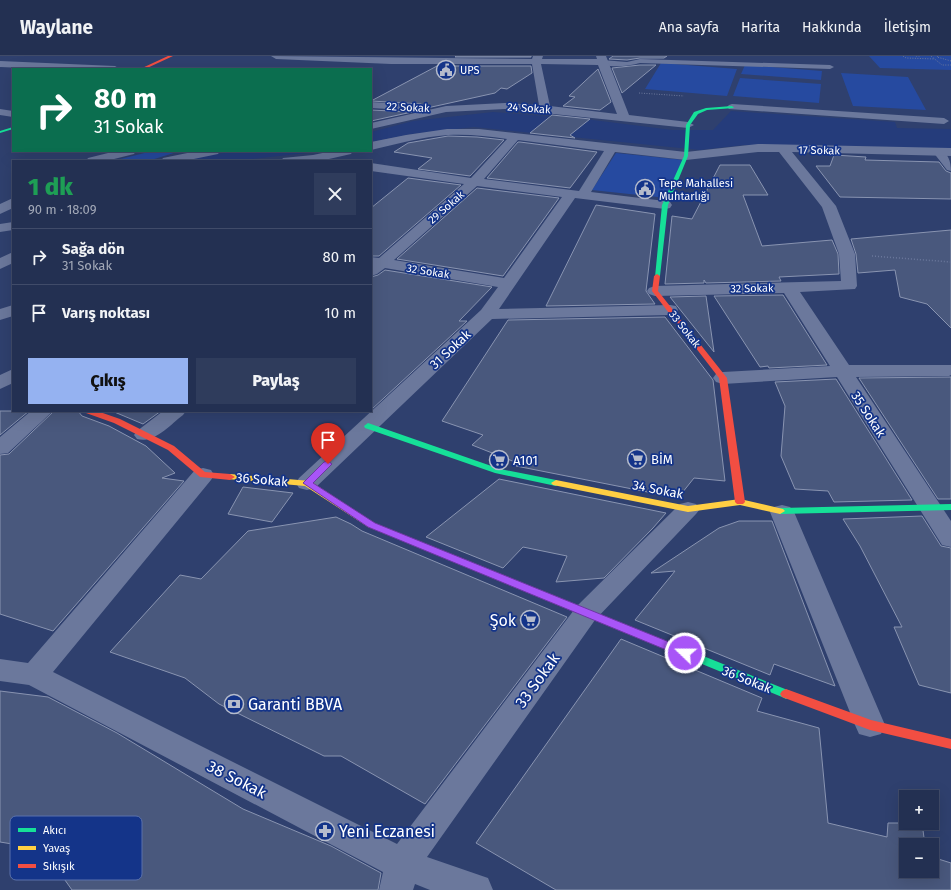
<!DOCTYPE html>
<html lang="tr">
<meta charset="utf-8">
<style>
:root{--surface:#233052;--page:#2f3c5c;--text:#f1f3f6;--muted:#a3a9b8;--line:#404b69;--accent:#95b2f1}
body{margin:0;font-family:"Fira Sans",sans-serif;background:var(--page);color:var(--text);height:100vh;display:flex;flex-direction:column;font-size:15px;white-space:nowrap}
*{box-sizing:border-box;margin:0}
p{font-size:13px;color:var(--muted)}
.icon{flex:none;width:22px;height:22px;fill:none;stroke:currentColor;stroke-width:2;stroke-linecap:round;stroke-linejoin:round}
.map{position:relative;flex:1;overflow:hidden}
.details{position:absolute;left:12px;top:104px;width:360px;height:252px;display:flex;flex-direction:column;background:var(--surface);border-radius:0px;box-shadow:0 4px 16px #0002,0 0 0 1px var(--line)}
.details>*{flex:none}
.guide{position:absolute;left:12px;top:12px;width:360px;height:84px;border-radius:0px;box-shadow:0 4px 16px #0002,0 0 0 1px var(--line);background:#0b6e4f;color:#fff;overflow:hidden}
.buttons{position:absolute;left:899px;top:734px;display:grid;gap:8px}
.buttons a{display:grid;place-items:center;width:40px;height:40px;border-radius:0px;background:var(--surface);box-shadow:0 4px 16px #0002,0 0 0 1px var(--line);font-size:20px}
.pin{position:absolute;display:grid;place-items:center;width:34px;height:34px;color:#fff;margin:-41px -17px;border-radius:50% 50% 50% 0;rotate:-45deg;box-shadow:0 0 4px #0007}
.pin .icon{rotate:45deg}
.me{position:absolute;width:44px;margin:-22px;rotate:292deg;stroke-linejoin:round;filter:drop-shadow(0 0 3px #0008)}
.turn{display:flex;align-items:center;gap:14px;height:84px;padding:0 16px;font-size:18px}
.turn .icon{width:52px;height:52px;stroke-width:2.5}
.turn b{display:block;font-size:28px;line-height:34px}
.round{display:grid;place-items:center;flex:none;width:42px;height:42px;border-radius:0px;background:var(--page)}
.head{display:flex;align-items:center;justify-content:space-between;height:68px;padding:0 16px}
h1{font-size:24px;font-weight:800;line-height:30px;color:#1e9e55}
.cta{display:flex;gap:8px;margin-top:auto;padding:8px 16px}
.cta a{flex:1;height:46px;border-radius:0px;background:var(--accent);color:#111;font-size:16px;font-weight:800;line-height:46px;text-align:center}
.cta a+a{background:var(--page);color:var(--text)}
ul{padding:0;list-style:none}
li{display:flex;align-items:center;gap:12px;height:56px;padding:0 16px;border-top:1px solid var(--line)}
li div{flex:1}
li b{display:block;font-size:15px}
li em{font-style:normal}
header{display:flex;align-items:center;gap:24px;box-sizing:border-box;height:56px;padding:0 20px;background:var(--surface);border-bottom:1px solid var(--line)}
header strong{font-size:19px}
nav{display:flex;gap:22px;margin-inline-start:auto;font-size:14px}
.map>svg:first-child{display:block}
.green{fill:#264aa0}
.water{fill:#253c7b}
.building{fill:#49587d;stroke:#8994b1}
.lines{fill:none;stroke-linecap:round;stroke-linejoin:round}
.path-far1{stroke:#6b789c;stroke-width:1;stroke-dasharray:1 1.5;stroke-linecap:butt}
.path{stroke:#6b789c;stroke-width:1.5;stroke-dasharray:1 2;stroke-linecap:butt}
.lane{fill:#6b789c;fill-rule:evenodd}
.street{fill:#6b789c;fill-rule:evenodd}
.fast{fill:#16e098;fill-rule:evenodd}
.slow{fill:#ffcf43;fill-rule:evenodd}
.jam{fill:#f24e42;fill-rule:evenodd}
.route{fill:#a855f7;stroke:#6d37a1}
.labels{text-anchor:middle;stroke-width:3.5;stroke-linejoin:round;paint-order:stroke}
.far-poi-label{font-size:11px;fill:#fff;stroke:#143489;text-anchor:start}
.far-street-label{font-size:11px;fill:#fff;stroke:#143489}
.street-label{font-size:13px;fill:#fff;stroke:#143489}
.poi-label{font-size:13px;fill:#fff;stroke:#143489;text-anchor:start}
.near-poi-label{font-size:16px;fill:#fff;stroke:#143489;text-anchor:start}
.near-street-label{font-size:16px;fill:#fff;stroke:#143489}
.key{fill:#143489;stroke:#5a71ac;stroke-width:1}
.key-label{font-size:11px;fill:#fff}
</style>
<header>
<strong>Waylane</strong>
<nav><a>Ana sayfa</a><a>Harita</a><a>Hakkında</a><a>İletişim</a></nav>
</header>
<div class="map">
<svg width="951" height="834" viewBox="0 0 951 834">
<rect width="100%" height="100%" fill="#2f406e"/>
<!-- green -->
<path class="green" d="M869,0H951V14L880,12Z
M661,7L737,13L727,40L645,33Z
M745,9L822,15L821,24L741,18Z
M841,17L908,21L926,54L853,50Z
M740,22L821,28L819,47L733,40Z
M153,95H180L148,105H112Z
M616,97L684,104L667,142L592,134Z"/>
<!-- water -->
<path class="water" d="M731,55L895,66L897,72L951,73V96L913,98L744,89L700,94L474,71L412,78L371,86V76L413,65L493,56L585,63L672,74H713Z
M240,95H325L233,105H178L186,102Z"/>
<!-- building -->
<path class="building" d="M456,0H531V1H455Z
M613,0H667L664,2H640L627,4L609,3Z
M640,9H656L622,37L612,12Z
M437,10H531L532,17L507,33L501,32L495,37L427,52L421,48L371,45Z
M598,13L611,46L600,54L563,50L575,41L569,40Z
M371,54L412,56L371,65Z
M552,59L590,63L570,79L575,82L530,77Z
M448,80L477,81L504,84L470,120L418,113L432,102L394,96L408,87Z
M518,86H520L597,96L570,132L487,122Z
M834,99L866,101L865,104L939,106L946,115L951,117V143L840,141L816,110H830Z
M720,109H750L768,139H743L762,190L832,184L838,198L839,218L779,221L781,225L706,227L704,224V227L665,228L672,160L692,163Z
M408,122L461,129L379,200H371V152Z
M477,132L559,142L503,220L397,203Z
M596,149L655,158L646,235L655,248L546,250Z
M951,174V272L927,248L900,241L895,214L858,217L856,198L851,183Z
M385,214L492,231L459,265H467L371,354V221L378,219Z
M783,239L827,309L769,312L768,310L760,311L714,240Z
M706,240L714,296L670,241Z
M665,261L713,324L725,425L694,422L678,442L516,410L520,408L472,389L483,379L442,365L508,264Z
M951,321V443H938L859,322Z
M836,323L912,444L834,446L828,435L795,433L781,400L785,350L775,326Z
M0,355H29L0,379Z
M54,355H78L82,360L109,370L146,390L175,417L162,422L184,425L53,575L0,558V399L9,398Z
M112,355H161L143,368Z
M499,423L666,457L653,472L604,522L556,526L567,500L523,491L503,512L426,481Z
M243,431L293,437L272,466L228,458Z
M922,460L941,490L951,492V637L919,629L894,571H902L860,490L843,463Z
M336,461L351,468L362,475L567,561L425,748L341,700H324L219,648L185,622L110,596L180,519L201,523L248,475Z
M739,465H772L835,630L774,608L770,619L635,564L675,515L651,517L719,472Z
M621,583L762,642L757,655L819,672L828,767L887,781L888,767H922L925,789H906V815H932V801L951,807V834H556L476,787Z
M0,635L48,641L117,677L243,753L331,790L381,817L378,834H72L43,793L0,786Z"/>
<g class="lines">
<!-- path-far1 -->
<path class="path-far1" d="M903,0L906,2L935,3
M916,0H920
M931,0L942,9H951
M938,0L937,1L951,5
M639,37L684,40"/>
<!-- path -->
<path class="path" d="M872,200L951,206"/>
<!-- lane -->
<path class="lane" d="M640,3L830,9L834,11L830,13L640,7C630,10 606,13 598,6L602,4L627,6Z
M732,48L944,62L949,65L944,68L729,53L727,51L729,49Z
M938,93C948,95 951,106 951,115L947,114L933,96Z"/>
<!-- street -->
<path class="street" d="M271,0L532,3L533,0H543L542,3H597L596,0H606L629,59L688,66L694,69L688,72L505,53L446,56L371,73V67L446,50L505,47L539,49L532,8H391L276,3ZM541,8L598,9L617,58L550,50Z
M0,5L115,10L120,13H50L0,11Z
M371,46L421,49L426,52L421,55L371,52Z
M0,53L13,55V61L0,59Z
M447,73H479L686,96L758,88L951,92V100L792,96L836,150L855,198L857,230L855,233L800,236L849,309H951V319L949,320L856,321L951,465V491L942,489L837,321L723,328L716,326L713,322L716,318L723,316L830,310L784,237L655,240L649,238L647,235L649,232L655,230L841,225L839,198L822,151L779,96H758L686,104L615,96L591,136L665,145L670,146L672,149L670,152L665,153L575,142L499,253L670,249L676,250L678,254L676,258L670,259L492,263L315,432L307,434L299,432L296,427L299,422L481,254L498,231L385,212L377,218L371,220V201L379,202L464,128L371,115V107L471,122L507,83C487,80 468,78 448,79C422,81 396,88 371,94V86L406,79ZM518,84L604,95L579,135L484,123ZM477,130L562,141L504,222L394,204Z
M116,95H136L134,98L106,105H86L88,102Z
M197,95H220L218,98L184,105H161L163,102Z
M332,95H353L351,98L320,105H281L283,102L313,99Z
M13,142V152L0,158V148Z
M13,166V174L0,176V168Z
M13,196V207L0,213V202Z
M13,249V260L0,264V253Z
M13,313V327L0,333V319Z
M31,355H53L8,397L0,398V381Z
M163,355H186L183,359C170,369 154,388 137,383L134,379L137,375Z
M203,412L211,414L214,419L211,424L53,616L397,788L577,550L680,448L688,446L696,448L700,453L696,458L595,564L427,801L488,822L493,834H430L415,828L413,834H379L383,816L29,629L0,625V603L28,607L195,414Z
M782,449L790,451L794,456L885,669L881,678L870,681L859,678L855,669L770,456L774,451Z"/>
<!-- fast -->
<path class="fast" d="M732,50L734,52L707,54L698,58L690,69L688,100L668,149L660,220L655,221L662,149L684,100L686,69L694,56L706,52Z
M13,71V73L0,77V75Z
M368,367L500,413L556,424L561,427L556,430L495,417L365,372L364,370Z
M951,448V454L780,458L775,455L780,452Z
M401,478L790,635L792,638L790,641L786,643L782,641L398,483L396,481L398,479Z"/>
<!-- slow -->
<path class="slow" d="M230,418L310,425L374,467L404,479L406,481L401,484L368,471L305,430L227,423L225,421L227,419Z
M556,424L688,450L740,443L783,453L785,455L780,458L740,449L688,456L553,429L551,427Z"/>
<!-- jam -->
<path class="jam" d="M168,0H173L145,13H140Z
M657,218L660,220L658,235L727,322L745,446L743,448H737L735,446L719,322L652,235L654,220Z
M85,355H97L120,363L174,390L205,416L230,418L235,421L230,424L200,421L168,394L114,367L86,357Z
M786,633L871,664L951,683V693L870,674L782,641L780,638L782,635Z"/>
</g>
<!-- route -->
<path class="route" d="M328,405L332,408L313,427L375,467L689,594L690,597L689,600L685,602L681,600L368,471L303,427L324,406Z"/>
<!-- icons -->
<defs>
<g id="civic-ring" transform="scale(1)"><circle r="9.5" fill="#143489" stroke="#b6bccc" stroke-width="1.5"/><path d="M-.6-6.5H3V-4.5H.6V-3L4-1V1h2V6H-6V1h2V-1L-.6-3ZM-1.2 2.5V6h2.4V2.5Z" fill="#b6bccc"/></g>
<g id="supermarket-ring" transform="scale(1)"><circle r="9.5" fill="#143489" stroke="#b6bccc" stroke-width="1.5"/><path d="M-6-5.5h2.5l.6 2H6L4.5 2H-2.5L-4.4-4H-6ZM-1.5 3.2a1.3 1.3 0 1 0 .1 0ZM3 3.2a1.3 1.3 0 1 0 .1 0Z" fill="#b6bccc"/></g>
<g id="bank-ring" transform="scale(1)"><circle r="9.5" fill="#143489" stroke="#b6bccc" stroke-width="1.5"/><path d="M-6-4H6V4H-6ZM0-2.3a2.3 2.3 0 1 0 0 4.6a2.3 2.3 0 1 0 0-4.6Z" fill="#b6bccc"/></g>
<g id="pharmacy-ring" transform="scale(1)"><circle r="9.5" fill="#143489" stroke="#b6bccc" stroke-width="1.5"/><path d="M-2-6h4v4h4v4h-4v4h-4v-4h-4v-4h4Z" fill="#b6bccc"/></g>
</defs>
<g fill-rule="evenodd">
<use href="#civic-ring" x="446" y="14"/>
<use href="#civic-ring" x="645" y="133"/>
<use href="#supermarket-ring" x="637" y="403"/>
<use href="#supermarket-ring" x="499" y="404"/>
<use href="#supermarket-ring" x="530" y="564"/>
<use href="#bank-ring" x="234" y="648"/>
<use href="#pharmacy-ring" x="325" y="775"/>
</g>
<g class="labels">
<!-- far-poi labels -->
<g class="far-poi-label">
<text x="460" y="18">UPS</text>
<text x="659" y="131">Tepe Mahallesi<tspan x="659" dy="13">Muhtarlığı</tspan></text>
</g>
<!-- far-street labels -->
<g class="far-street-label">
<text transform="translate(408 51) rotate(3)" y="4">22 Sokak</text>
<text transform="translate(529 52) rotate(4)" y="4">24 Sokak</text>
<text transform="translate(819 94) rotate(1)" y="4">17 Sokak</text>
<text transform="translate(446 151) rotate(-41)" y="4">29 Sokak</text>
<text transform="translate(428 215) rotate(9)" y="4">32 Sokak</text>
<text transform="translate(752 232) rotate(-1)" y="4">32 Sokak</text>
<text transform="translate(685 273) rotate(52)" y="4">33 Sokak</text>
</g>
<!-- street labels -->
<g class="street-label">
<text transform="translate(450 293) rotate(-43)" y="5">31 Sokak</text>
<text transform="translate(869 358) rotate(57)" y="5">35 Sokak</text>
<text transform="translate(262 423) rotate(5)" y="5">36 Sokak</text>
<text transform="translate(658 433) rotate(11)" y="5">34 Sokak</text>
<text transform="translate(747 623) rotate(22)" y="5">36 Sokak</text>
</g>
<!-- poi labels -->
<g class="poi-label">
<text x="651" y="408">BİM</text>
<text x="513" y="409">A101</text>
</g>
<!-- near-poi labels -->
<g class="near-poi-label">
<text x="516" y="570" text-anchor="end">Şok</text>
<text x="248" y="654">Garanti BBVA</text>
<text x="339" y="781">Yeni Eczanesi</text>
</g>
<!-- near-street labels -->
<g class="near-street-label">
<text transform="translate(537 624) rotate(-54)" y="6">33 Sokak</text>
<text transform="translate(237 723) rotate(27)" y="6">38 Sokak</text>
</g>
</g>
<!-- legend -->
<rect x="10" y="760" width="132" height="64" rx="6" class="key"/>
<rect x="18" y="772" width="18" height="4" fill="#16e098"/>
<rect x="18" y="790" width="18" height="4" fill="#ffcf43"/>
<rect x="18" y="808" width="18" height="4" fill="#f24e42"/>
<g class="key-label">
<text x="43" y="778">Akıcı</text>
<text x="43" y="796">Yavaş</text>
<text x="43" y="814">Sıkışık</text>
</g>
</svg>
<div class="buttons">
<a>+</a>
<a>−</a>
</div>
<div class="pin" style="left:328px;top:408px;background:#d93025"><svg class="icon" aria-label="arrive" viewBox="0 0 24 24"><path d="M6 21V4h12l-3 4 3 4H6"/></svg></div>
<svg class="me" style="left:685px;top:597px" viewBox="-20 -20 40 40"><circle r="17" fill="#a855f7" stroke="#fff" stroke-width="3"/><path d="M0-11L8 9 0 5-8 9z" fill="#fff"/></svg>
<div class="guide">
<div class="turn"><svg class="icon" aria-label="right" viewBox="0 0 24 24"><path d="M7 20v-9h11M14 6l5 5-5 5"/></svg><div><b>80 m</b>31 Sokak</div></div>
</div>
<section class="details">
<div class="head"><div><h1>1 dk</h1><p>90 m · 18:09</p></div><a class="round"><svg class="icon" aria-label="close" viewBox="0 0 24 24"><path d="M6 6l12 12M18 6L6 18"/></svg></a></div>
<ul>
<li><svg class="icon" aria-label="right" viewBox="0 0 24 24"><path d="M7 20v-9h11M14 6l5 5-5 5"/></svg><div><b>Sağa dön</b><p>31 Sokak</p></div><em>80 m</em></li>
<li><svg class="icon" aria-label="arrive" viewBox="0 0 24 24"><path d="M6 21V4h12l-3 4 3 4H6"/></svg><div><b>Varış noktası</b></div><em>10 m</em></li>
</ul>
<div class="cta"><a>Çıkış</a><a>Paylaş</a></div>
</section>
</div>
